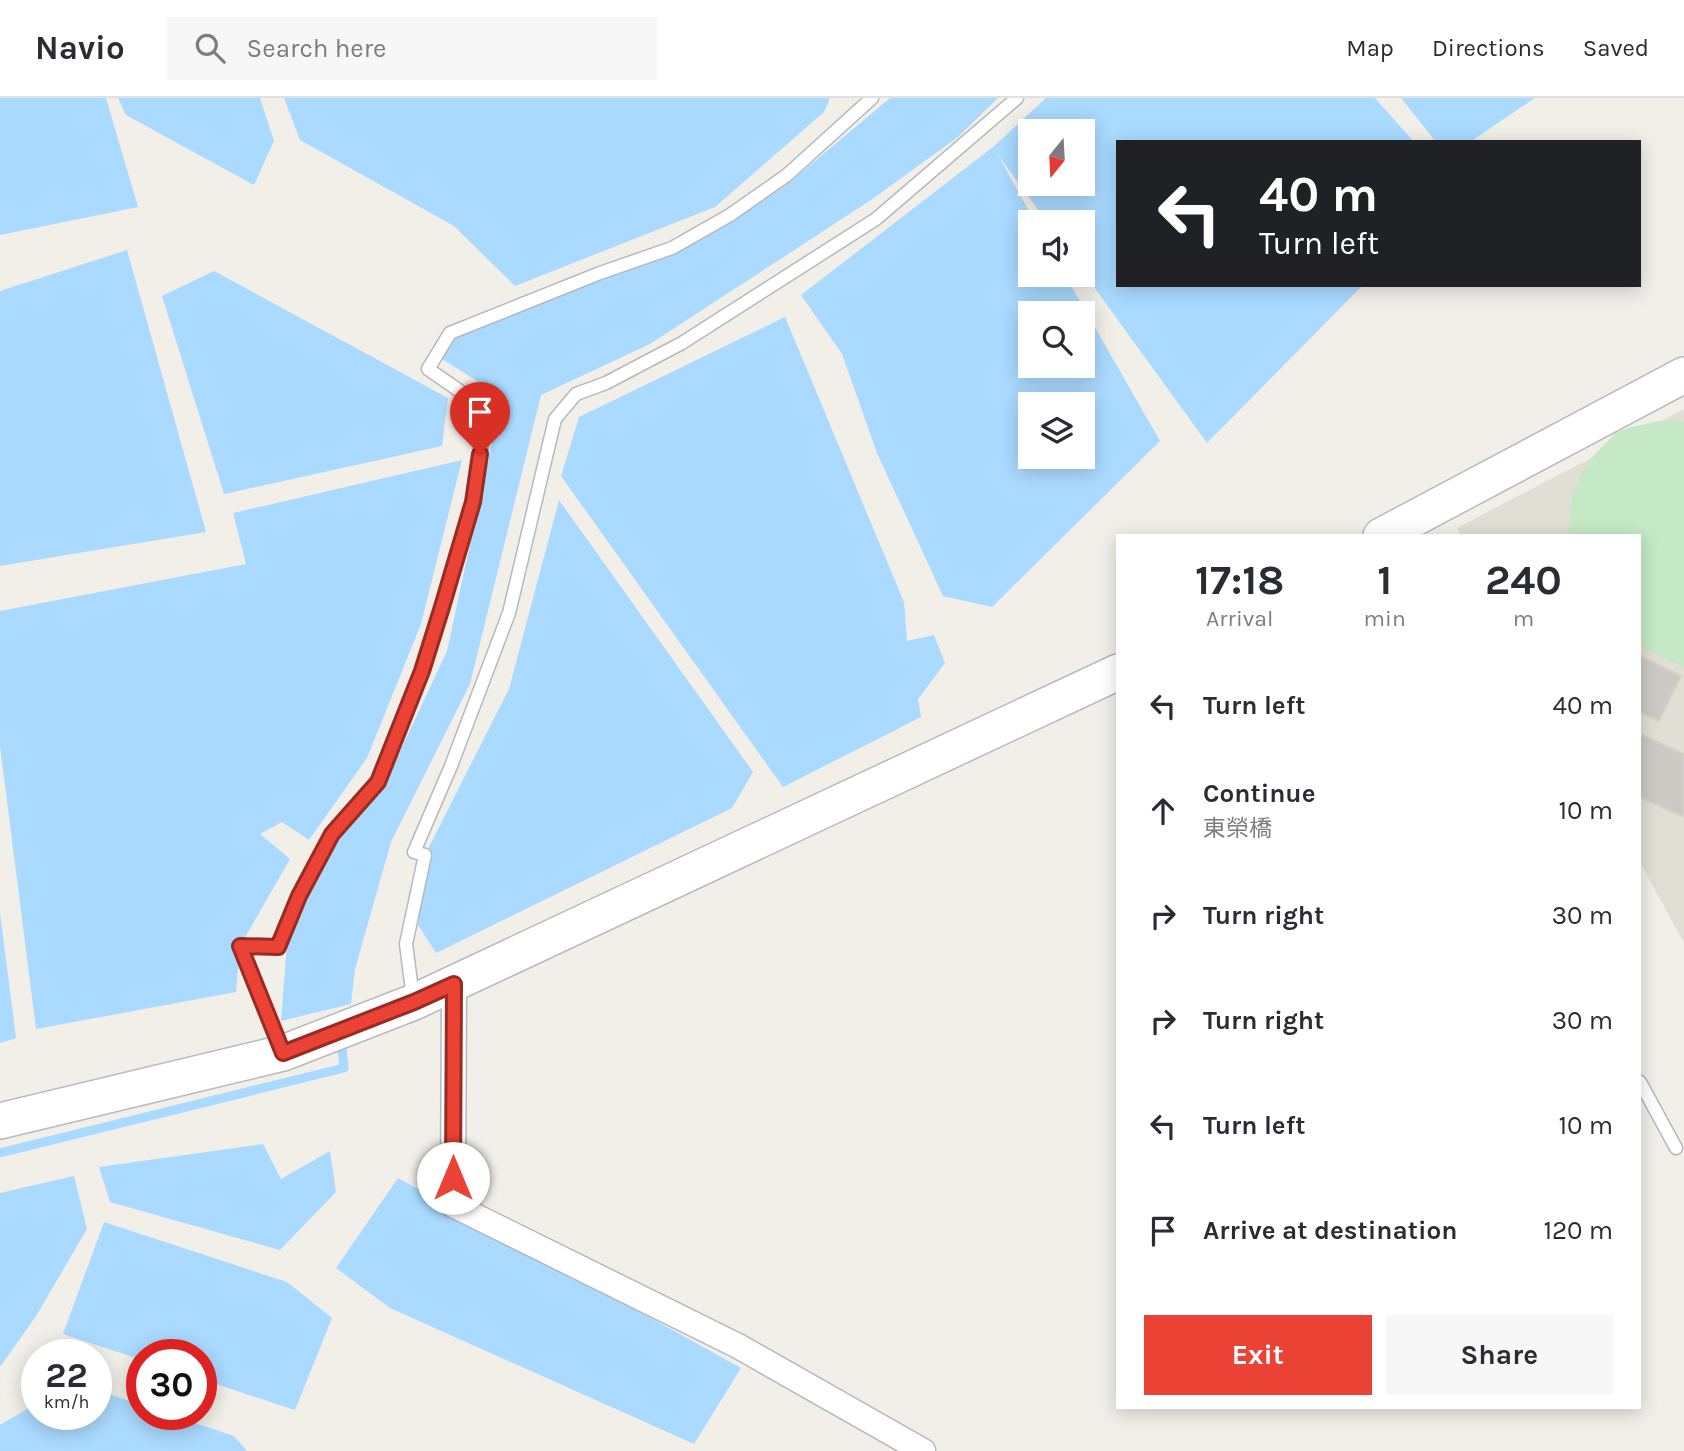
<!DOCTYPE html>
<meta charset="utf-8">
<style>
:root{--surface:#fff;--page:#f7f7f7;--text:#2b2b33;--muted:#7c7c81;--line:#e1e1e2;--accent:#ea4335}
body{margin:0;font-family:Karla,"Noto Sans TC",sans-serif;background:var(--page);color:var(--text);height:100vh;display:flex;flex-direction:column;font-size:26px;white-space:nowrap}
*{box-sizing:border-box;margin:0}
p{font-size:23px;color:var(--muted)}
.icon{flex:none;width:38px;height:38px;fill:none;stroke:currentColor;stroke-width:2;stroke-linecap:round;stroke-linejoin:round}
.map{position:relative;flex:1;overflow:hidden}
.details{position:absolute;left:1116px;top:436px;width:525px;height:875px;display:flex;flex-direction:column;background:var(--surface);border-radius:0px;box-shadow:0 4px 18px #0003}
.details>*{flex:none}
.top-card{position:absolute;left:1116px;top:42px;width:525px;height:147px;border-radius:0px;box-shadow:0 4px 18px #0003;background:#202124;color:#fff;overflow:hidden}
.needle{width:46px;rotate:198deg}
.fabs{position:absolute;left:1018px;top:21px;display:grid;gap:14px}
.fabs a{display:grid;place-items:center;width:77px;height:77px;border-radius:0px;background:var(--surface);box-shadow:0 4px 18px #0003;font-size:35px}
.speed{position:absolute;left:21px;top:1241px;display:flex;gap:14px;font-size:35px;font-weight:700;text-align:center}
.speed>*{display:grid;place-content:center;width:91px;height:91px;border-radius:50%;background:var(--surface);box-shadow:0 4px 18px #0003;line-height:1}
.speed small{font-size:18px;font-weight:400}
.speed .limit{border:10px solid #d22;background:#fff;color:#111}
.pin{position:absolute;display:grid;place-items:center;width:60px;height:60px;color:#fff;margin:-72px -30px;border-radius:50% 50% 50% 0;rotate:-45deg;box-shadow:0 0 7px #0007}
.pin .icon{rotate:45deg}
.me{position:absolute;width:77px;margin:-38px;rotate:0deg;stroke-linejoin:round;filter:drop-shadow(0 0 5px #0008)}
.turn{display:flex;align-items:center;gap:24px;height:147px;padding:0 28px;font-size:32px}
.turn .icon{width:91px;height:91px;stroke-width:2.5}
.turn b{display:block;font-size:49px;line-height:60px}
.eta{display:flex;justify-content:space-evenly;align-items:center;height:119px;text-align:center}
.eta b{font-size:42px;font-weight:700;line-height:49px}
.primary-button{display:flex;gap:14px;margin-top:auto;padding:14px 28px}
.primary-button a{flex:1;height:80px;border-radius:0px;background:var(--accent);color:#fff;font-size:28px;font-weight:700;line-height:80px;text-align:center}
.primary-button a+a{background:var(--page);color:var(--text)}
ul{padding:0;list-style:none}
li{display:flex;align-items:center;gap:21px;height:105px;padding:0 28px}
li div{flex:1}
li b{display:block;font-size:26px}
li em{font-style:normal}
header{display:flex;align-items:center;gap:42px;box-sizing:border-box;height:98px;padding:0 35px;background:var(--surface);border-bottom:2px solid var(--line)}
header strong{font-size:33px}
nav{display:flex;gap:38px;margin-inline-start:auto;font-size:24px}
.search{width:490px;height:63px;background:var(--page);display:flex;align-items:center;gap:18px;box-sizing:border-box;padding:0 24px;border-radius:0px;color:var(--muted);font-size:26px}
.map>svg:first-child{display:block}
.education{fill:#e1ded6}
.green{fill:#c5e8c5}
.water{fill:#aadaff;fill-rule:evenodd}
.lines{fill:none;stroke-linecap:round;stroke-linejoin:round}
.stream{stroke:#aadaff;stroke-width:9}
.building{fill:#cccac5;stroke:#d6d1c6;stroke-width:2}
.lane-casing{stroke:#b5b8bc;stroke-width:15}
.street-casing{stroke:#b5b8bc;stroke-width:27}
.secondary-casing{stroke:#b6babf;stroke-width:38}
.lane{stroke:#fff;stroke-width:12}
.street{stroke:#fff;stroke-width:24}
.secondary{stroke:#fff;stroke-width:35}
.route-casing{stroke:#982c22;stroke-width:18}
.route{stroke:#ea4335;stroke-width:12}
</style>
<header>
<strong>Navio</strong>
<div class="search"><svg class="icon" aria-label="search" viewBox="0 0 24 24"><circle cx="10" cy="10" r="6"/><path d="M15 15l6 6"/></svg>Search here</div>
<nav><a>Map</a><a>Directions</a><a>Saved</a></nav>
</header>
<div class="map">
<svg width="1684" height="1353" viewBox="0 0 1684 1353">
<rect width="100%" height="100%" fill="#f1efe8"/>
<!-- education -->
<path class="education" d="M1684,311V845L1640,764V438H1461L1457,430Z"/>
<!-- green -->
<path class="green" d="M1659,323H1680L1684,325V569L1640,549V438L1569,437C1568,404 1578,370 1604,347C1608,343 1612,338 1616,335C1627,329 1647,326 1659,323Z"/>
<!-- water -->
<path class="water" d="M0,0H106L138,109L0,137Z
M118,0H260L274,43L254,87L126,17Z
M284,0H830L824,14L715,109L515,188L454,128L300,42Z
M890,0H998L958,39L871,102L650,246L541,297L470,586L391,744L355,871L351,906L281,923L287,846L324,749L388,679L447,553L499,312L480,285L439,259L445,242L715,132L784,89Z
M1046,0H1375L1414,44H1118V187H1363L1207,345L1083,174V124H1047L998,57L1035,124H1031V177H1065L1160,343L992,509L943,498L877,355L842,256L801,197L993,49ZM1031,33H1083V86H1031ZM1031,215H1083V268H1031ZM1031,306H1083V359H1031Z
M1401,0H1535L1470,44H1436Z
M127,152L206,434L0,468V193Z
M214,173L448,300L442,348L224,396L162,198Z
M785,219L904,504L907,543L934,537L945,565L918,601L921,619L783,689L561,378L579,319Z
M462,362L421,526L367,660L309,742L282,724L260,736L290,761L240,848L236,894L36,931L0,648V513L246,466L233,415Z
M559,402L753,674L732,710L436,855L418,827L425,757L509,591Z
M0,815L16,940L0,945Z
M263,1046L281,1081L330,1053L336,1094L280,1152L110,1104L99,1069Z
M74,1078L87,1131L36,1218L0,1269V1095Z
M398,1080L741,1270L694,1346L390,1210L336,1170Z
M104,1124L287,1184L332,1220L295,1312L201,1281V1256H142V1262L63,1236Z
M96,1292L142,1307V1316H168L234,1338L247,1353H0V1327L37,1305V1316H96Z"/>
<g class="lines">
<!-- stream -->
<path class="stream" d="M0,1055L344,970L341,941"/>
</g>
<!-- building -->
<path class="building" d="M1640,558L1681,578L1659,623L1640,614Z
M1640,636L1684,656V719L1640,699Z"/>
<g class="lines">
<!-- lane casing -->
<g class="lane-casing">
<path id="lane" d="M413,900L406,846L425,757L414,754L451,668L509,515L555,321L576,296L606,285L682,245L876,121L1017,0
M283,954L240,848L278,849L299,798L332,736L378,684L422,573L473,404L484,333L482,313L470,300L428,271L450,235L600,175L672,150L730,117L787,77L872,0
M1640,984L1676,1050"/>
</g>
<!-- street casing -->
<g class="street-casing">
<path id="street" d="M454,886L453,1107L738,1248L923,1353"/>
</g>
<!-- secondary casing -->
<g class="secondary-casing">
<path id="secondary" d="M1381,438L1684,277
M0,1023L283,955L414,904L1118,574"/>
</g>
<!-- lane -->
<use href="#lane" class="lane"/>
<!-- street -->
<use href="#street" class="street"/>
<!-- secondary -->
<use href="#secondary" class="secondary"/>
</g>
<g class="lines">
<!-- route casing -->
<g class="route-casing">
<path id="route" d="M453,1080L454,886L414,904L283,955L240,848L278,849L299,798L332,736L378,684L422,573L442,509L473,404L480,356"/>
</g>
<!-- route -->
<use href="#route" class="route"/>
</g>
</svg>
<div class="fabs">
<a><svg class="needle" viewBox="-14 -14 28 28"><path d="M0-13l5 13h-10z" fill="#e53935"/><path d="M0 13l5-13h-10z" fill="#7c7c81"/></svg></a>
<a><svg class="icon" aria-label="sound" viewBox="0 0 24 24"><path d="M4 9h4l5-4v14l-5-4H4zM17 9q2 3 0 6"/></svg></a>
<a><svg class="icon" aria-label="search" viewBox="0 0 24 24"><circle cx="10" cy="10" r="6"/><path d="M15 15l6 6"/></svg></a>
<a><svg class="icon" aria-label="layers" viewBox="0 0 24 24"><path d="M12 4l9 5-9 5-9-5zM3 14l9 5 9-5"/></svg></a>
</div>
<div class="speed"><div>22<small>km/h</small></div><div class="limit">30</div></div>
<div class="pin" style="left:480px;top:356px;background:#d93025"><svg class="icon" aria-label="arrive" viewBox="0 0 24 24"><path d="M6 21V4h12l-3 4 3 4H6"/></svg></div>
<svg class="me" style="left:453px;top:1080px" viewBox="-20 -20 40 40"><circle r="19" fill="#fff"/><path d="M0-13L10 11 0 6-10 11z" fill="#ea4335"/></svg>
<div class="top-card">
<div class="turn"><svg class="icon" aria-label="left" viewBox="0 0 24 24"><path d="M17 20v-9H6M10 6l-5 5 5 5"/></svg><div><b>40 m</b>Turn left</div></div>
</div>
<section class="details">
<div class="eta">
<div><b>17:18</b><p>Arrival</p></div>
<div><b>1</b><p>min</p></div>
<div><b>240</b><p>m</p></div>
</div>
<ul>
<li><svg class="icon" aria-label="left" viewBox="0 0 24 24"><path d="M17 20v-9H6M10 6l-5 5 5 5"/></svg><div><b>Turn left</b></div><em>40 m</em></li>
<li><svg class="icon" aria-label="ahead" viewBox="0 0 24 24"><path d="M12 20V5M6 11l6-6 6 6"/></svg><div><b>Continue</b><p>東榮橋</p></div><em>10 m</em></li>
<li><svg class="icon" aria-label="right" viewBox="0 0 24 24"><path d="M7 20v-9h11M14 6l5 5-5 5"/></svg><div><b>Turn right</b></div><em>30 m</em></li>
<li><svg class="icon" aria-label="right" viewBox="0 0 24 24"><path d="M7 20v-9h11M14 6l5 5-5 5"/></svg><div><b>Turn right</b></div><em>30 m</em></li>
<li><svg class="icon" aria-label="left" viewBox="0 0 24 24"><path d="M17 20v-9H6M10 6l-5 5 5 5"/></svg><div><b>Turn left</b></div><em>10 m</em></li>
<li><svg class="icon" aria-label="arrive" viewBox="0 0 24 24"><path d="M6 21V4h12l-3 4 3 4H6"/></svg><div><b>Arrive at destination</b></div><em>120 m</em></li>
</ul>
<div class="primary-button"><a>Exit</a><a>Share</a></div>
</section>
</div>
